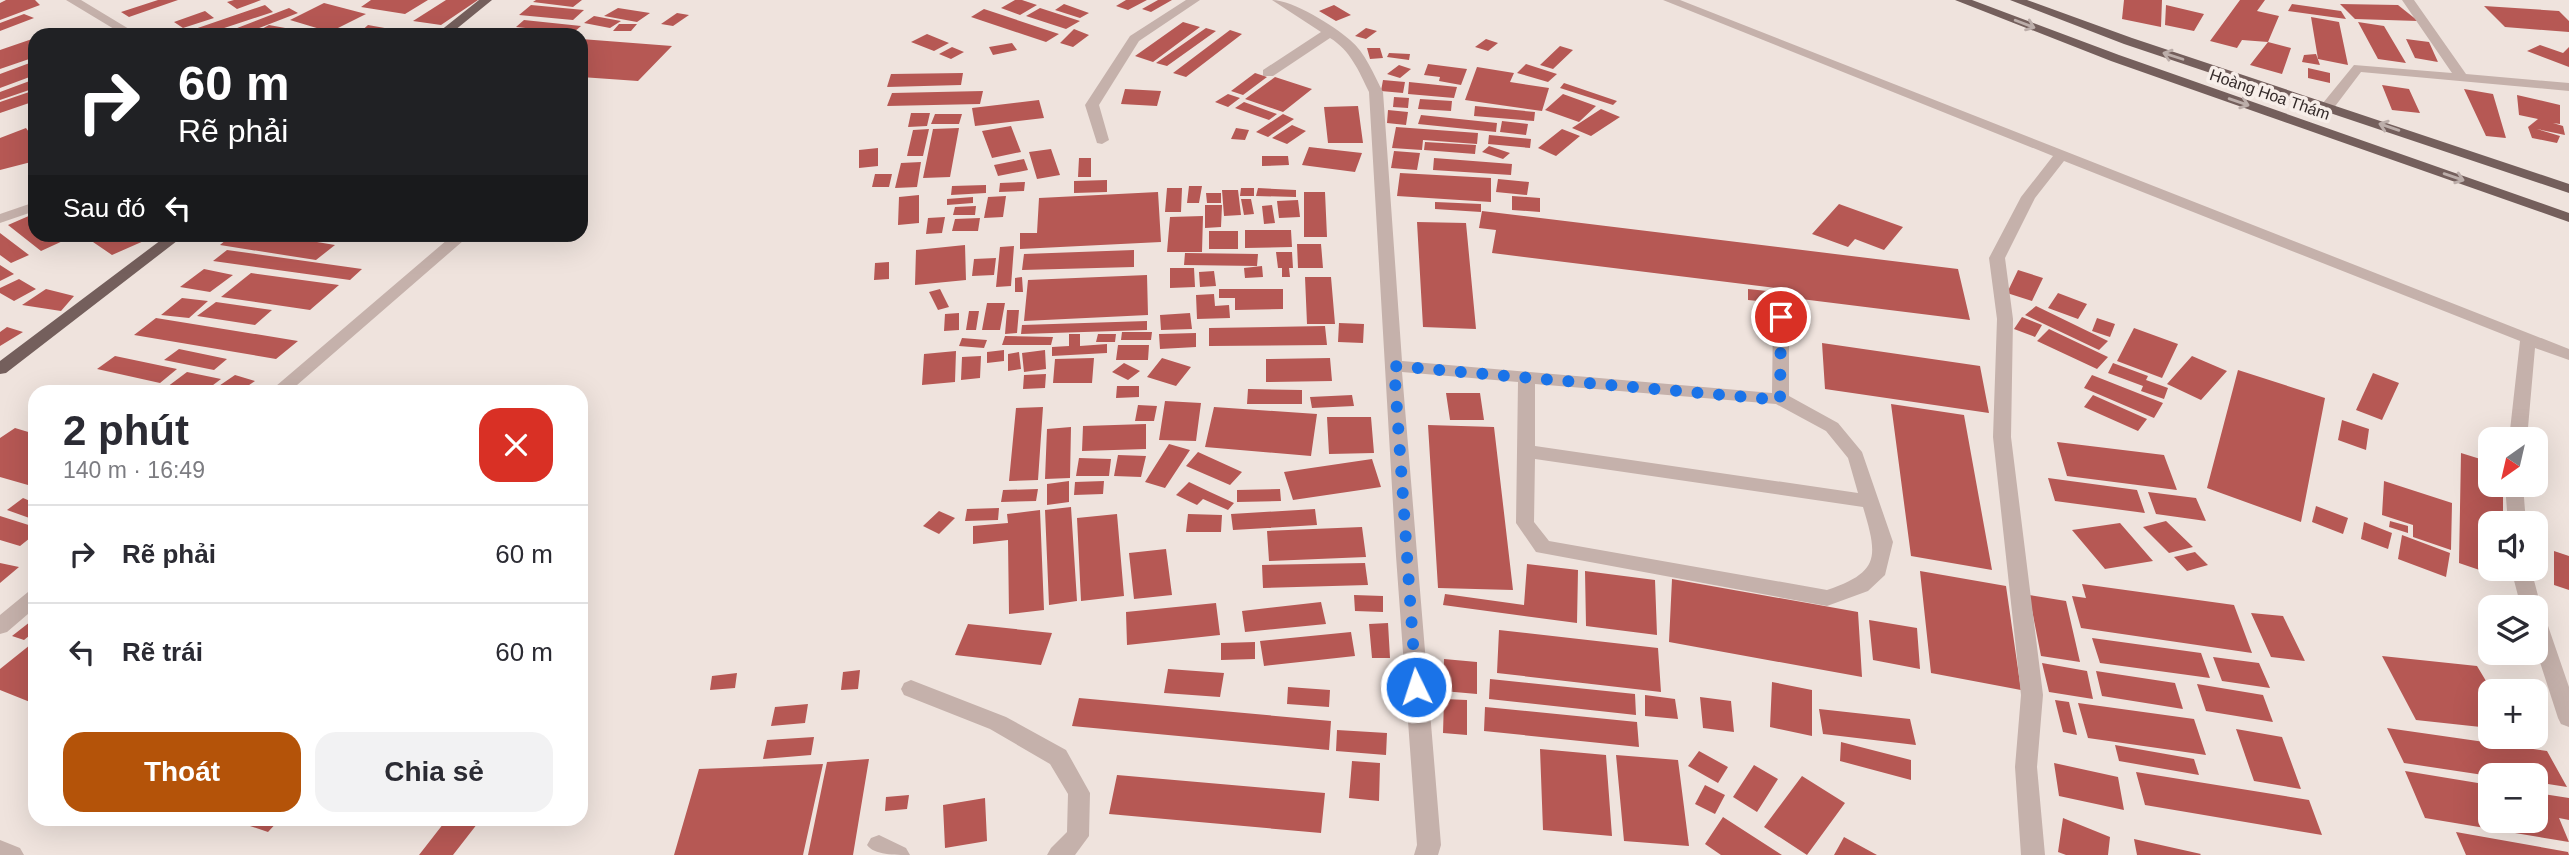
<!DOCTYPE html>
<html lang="vi">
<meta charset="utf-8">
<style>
:root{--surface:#fff;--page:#f2f2f3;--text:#2b2b33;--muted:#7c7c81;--line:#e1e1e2;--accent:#b45309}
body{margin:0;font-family:Helvetica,sans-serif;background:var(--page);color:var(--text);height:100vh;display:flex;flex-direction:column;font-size:26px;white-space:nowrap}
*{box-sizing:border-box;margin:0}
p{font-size:23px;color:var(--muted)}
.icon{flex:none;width:38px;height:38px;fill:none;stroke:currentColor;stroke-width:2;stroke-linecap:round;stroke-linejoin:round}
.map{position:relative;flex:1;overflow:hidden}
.side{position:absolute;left:28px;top:385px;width:560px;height:441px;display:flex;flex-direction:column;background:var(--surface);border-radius:21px;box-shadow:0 7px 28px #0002}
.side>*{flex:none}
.top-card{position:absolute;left:28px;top:28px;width:560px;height:214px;border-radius:21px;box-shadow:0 7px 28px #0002;background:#202124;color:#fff;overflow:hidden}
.needle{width:46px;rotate:214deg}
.controls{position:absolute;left:2478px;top:427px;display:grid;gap:14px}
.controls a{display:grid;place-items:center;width:70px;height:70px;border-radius:14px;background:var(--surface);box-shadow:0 7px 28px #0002;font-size:35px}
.pin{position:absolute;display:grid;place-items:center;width:60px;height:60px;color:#fff;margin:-30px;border:4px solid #fff;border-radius:50%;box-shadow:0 2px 7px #0007}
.me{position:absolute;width:77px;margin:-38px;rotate:356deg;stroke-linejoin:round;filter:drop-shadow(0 0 5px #0008)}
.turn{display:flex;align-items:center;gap:24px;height:147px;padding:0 35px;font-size:32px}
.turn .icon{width:91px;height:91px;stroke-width:2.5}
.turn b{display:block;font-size:49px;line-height:60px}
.then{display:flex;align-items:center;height:66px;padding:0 35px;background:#0003;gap:14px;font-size:26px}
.round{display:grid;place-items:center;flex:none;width:74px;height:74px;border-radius:21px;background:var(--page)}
.head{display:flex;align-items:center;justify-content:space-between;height:119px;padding:0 35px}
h1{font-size:42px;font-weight:800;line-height:52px}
.cta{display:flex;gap:14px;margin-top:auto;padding:14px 35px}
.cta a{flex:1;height:80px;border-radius:21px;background:var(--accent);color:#fff;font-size:28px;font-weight:800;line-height:80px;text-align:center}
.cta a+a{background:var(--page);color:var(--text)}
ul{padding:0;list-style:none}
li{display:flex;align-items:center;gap:21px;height:98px;padding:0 35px;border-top:2px solid var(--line)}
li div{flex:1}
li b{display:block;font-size:26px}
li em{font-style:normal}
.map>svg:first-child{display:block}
.building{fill:#b65854}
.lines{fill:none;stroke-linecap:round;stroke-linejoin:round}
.minor{fill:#c5b1ab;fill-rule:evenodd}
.major{fill:#745f5c;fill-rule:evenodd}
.oneway{stroke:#bcaeaa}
.route{stroke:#1a73e8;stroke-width:12;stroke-dasharray:0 21.6}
.labels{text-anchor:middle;stroke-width:7;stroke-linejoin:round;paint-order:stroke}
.far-street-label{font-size:16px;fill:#342a29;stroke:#f7eee9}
</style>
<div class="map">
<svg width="2569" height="855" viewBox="0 0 2569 855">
<rect width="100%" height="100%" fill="#efe3dd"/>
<!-- building -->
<path class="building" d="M6,0H35L40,5L0,20V3Z
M158,0H178L129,17L121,12Z
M234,0H261L237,9L227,2Z
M371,0H428L405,14L361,7Z
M446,0H478L441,25L413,21Z
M536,0H582L573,7L533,2Z
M1015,0H1022L1037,5L1020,15L1001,8Z
M1126,0H1147L1128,10L1116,6Z
M1158,0H1172L1151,12L1142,9Z
M2124,0H2162L2161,27L2122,19Z
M2240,0H2265L2257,11L2279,16L2268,42L2242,40L2237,48L2210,41Z
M324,3L366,14L330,32L290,20Z
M1064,4L1089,13L1080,18L1055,10Z
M2292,4L2341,11L2346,19L2288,11Z
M2340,4L2398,5L2418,21L2355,19Z
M265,5L273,12L203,35H190L186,32Z
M531,5L584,10L573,20L519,15Z
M1334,5L1351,15L1336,21L1319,11Z
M2166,5L2204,14L2194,31L2165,25Z
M2484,6L2559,11L2569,21V32L2505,27Z
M289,8L298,13L241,35H219Z
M618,8L650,13L637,22L604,16Z
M1040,8L1080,21L1066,29L1026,16Z
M984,9L1059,34L1046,42L971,17Z
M205,11L214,18L183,28L174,22Z
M677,13L689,15L673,26L661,24Z
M24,14L34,18L0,31V23Z
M594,16L621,21L610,28L584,23Z
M2311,17L2339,22L2348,65L2318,59Z
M524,20L581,26L573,33L516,27Z
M1183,22L1200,27L1153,62L1135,56Z
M2358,22L2384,26L2406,63L2378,59Z
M619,24H637L631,31H613Z
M269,25L307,32L302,35H251Z
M368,25L418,34V35H357Z
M1206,28L1216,31L1167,66L1156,63Z
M1366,28L1377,31L1366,39L1355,36Z
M1074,29L1089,35L1073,47L1060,43Z
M1230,30L1242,34L1186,77L1173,73Z
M927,34L949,43L934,51L911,42Z
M35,38V57L0,69V50Z
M581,39L672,46L638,81L581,77Z
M1486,39L1498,43L1488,51L1475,47Z
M2406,39L2429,42L2438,62L2415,58Z
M2268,42L2291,48L2282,74L2250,65Z
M1012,43L1017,50L993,55L989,47Z
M2540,45L2563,53L2569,47V67L2527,51Z
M1560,46L1573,50L1553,69L1540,65Z
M952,47L964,52L951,59L939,54Z
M1367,48H1380L1383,58L1370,59Z
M1389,53L1410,54L1409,60L1387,57Z
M2316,54L2320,65L2302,62L2304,55Z
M35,61V75L0,88V74Z
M1428,64L1467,69L1461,85L1439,81L1440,77L1424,75Z
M1526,64L1557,74L1548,82L1517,73Z
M1399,65L1411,69L1400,78L1387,74Z
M1477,67L1514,73L1510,82L1549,88L1542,111L1465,100Z
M2308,68L2330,73V83L2308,78Z
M963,73L961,85L887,87L891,74Z
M1255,73L1267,77L1243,95L1231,91Z
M1275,77L1312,89L1283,112L1245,99Z
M35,79V88L0,100V92Z
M1383,80L1405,82L1403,93L1381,91Z
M1409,82L1457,87L1454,98L1408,94Z
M1564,83L1617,101L1613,105L1560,88Z
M2382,85L2409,89L2420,113L2392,110Z
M1125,89L1161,91L1157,106L1121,104Z
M2464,89L2493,94L2506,138L2486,136Z
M35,90V101L0,113V102Z
M983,91L980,104L887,106L892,93Z
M1228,94L1240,98L1228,107L1215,102Z
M1563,94L1596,106L1579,122L1545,110Z
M2517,95L2560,105V124L2553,123L2563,126L2565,135L2537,129L2560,136L2557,143L2532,138L2528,127L2538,119L2519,115Z
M1394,97L1409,98L1408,108L1393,107Z
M1420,99L1452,101L1451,111L1418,109Z
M1039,100L1044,118L975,126L972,108Z
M1244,102L1277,114L1269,120L1235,108Z
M1358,106L1363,143H1328L1324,107Z
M1475,106L1535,112L1534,121L1474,116Z
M1601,109L1620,117L1591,136L1572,128Z
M1388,110L1408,112L1406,125L1387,123Z
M911,113H930L927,126L908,127Z
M935,114H962L959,124H931Z
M1283,114L1294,119L1268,137L1256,132Z
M1421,115L1497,123L1496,132L1418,124Z
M1502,121L1528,124L1526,135L1500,132Z
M1292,125L1306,131L1287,144L1272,138Z
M1011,126L1021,152L992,158L982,131Z
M1396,127L1478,133L1477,144L1423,140L1422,150L1392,148Z
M26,128L35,140V161L0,170V138Z
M959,128L950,177L923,178L933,129Z
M1236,128L1249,130L1245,140L1231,139Z
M929,129L923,156H907L913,130Z
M1562,129L1580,136L1556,156L1538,148Z
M1489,135L1531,139L1530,148L1488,144Z
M1425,142L1476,145L1475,154L1424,150Z
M1489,146L1510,153L1503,159L1482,152Z
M1309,147L1362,153L1355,172L1302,165Z
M878,148V166L859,168V150Z
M1051,149L1060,175L1037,179L1029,152Z
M1394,151L1420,153L1417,170L1391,168Z
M1262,156H1288L1289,165L1262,166Z
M1079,158H1091V177H1078Z
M1434,158L1512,164L1511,175L1433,170Z
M1024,159L1028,170L998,176L994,165Z
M921,162L917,187L895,188L901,163Z
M1400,173L1491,178V202L1397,196Z
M875,174H892L889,187H872Z
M1498,179L1529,182L1527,195L1496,192Z
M1107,180V192L1074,193V181Z
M1025,182L1024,191L999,192L1000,183Z
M986,185V193L951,195L952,186Z
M1189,186H1202L1199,203H1187Z
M1167,188H1182L1181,212H1165Z
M1241,188H1254V196H1240Z
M1258,188L1296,190V197L1256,196Z
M1222,190H1238L1241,215L1224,216Z
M1158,192L1161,242L1020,249V233H1037L1039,198Z
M1304,192H1325L1327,237H1304Z
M1206,193H1221V203H1207Z
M919,195V223L898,225L899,197Z
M1006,196L1003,217L984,218L988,197Z
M1512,196L1540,198V212L1512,210Z
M973,197V203L947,205V199Z
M1241,199H1251L1254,214L1244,215Z
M1298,200L1300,217L1279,218L1277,201Z
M1435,202L1481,204V212L1435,209Z
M1839,204L1903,227L1884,250L1855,239L1848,247L1812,234Z
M1205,205H1222L1221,227L1205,228Z
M1272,205L1275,223L1264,224L1262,206Z
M976,206L975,215H953L955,207Z
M1482,211L1958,269L1970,320L1785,297L1784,289L1492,253L1496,230L1479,228Z
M31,215L35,218V234H57L65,240L41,251L8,225Z
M1203,216L1202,252H1167L1170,217Z
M945,217L942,233L926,234L928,218Z
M980,218L978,231H952L955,219Z
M1417,222L1466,223L1476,329L1423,327Z
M1245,230H1291L1292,247L1245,248Z
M1209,231H1238V249H1209Z
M0,233L29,255L11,263L0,255Z
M109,234H138L146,240L112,255L93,242Z
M233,234H269L335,245L316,260L220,245Z
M1297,244H1321L1323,268H1298Z
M965,245L966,280L915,285L916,250Z
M1014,246L1011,286L996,287L1000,247Z
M227,250L362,269L350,280L213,261Z
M1134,250V267L1022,270L1024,254Z
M1276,252H1292L1293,268H1289L1290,277H1282V268H1278Z
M1185,253L1258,254L1257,266L1184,265Z
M996,258L994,275L972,276L974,259Z
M889,262V279L874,280L875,263Z
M0,265L14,274L0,281Z
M1262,266L1263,277L1245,278L1244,268Z
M1170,268H1194L1195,287L1170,288Z
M204,269L233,275L210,292L180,287Z
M2018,270L2043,278L2032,301L2007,293Z
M1214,271L1216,286L1200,287L1199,272Z
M251,273L339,285L310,310L221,297Z
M1147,275L1148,315L1024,321L1028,280Z
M1022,277L1023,292H1015V278Z
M1305,277H1331L1335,324H1307Z
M19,279L36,289L14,301L0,293V288Z
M46,289L74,296L61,311L22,305Z
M940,289L949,307L938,310L929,292Z
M1219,289H1283V309L1235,310V298H1219Z
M1748,289L1777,292V303L1748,300Z
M2058,293L2087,304L2078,319L2048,308Z
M1214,294L1215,306L1229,305L1230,318L1197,319L1196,295Z
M182,298L208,301L189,318L161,315Z
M216,302L272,310L255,325L197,316Z
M987,303H1005L1000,330H982Z
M2036,306L2108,341L2099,350L2025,315Z
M1007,310H1019L1017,333L1005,334Z
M969,311H979L976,330H966Z
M959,313V330L944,331L945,314Z
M1190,313L1192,329L1161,330L1160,315Z
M2022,317L2042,325L2035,337L2014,329Z
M156,318L298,341L276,359L134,335Z
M2097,318L2115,324L2110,337L2092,331Z
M1147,321V330L1021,334L1022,325Z
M1339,323L1364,324L1363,343L1338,342Z
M1325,326L1327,345L1209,346V328Z
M7,327L23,332L0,346V332Z
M2134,328L2178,344L2162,378L2117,361Z
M2049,329L2108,357L2097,369L2037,341Z
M1122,332H1152L1151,340H1121Z
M1196,333V347L1160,349L1159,334Z
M1069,334H1080V346L1107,344V353L1052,356V347L1069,346Z
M1098,334H1116L1115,342H1096Z
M1005,336L1053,337L1051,345H1002Z
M962,338L987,340L984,348L959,346Z
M1822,343L1980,366L1989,413L1825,389Z
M1118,345H1149L1148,360H1116Z
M179,349L227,359L214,370L164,360Z
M1004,350V361L987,363V352Z
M1045,350L1046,369L1024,372L1022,353Z
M956,351L955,382L922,385L924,354Z
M1019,352L1021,369L1008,371V354Z
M115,356L177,369L160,383L97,369Z
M981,356L980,378L961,380L962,357Z
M2192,356L2227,371L2201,400L2167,384Z
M1094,358L1092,383H1053L1055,359Z
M1162,358L1191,367L1176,386L1147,377Z
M1330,358L1332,381L1266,382V359Z
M1124,363L1140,371L1128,380L1112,372Z
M2113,363L2148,376L2146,380L2168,388L2164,399L2141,391L2143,386L2108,373Z
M2238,370L2325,398L2301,522L2207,488Z
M187,372L221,379L204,392L163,390Z
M2373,373L2399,383L2382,420L2356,410Z
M1046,374L1045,388L1023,389L1024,375Z
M235,375L255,381L239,392H210Z
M2092,375L2163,403L2154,418L2084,388Z
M1117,386H1139V397L1116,398Z
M1248,389L1302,390V404H1247Z
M1446,393H1480L1484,420H1450Z
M1352,395L1354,406L1312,408L1310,397Z
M2093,395L2147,419L2138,431L2084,407Z
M1165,401L1201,403L1196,441L1159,440Z
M1891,404L1964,415L1992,570L1911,556Z
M1138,405L1157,406L1154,421H1135Z
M1043,407L1038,480L1009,481L1016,408Z
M1214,407L1317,414L1311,456L1205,447Z
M1327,417H1371L1374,453L1329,454Z
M2342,420L2369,429L2366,450L2338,440Z
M1146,424V449L1082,451L1083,426Z
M1428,425L1494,427L1513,590L1438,588Z
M1071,427L1070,478L1045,479L1047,429Z
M15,428L35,434V480L28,485L0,477V438Z
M2057,442L2164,455L2177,490L2067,476Z
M1169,444L1190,450L1165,488L1145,482Z
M1198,452L1242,472L1230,485L1186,466Z
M2461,453L2490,462V485H2503V523H2490V569H2503V578L2459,563Z
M1118,455L1146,456L1141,477L1114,476Z
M1079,458L1111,459L1109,476H1076Z
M1372,459L1381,487L1293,500L1284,472Z
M2048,478L2137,490L2145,513L2055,501Z
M1069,481V502L1047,505V484Z
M1104,481L1103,494L1074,495L1075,482Z
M2384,481L2452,503L2451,550L2413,537V525L2382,515Z
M1189,482L1210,492L1234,503L1228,510L1203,499L1197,505L1176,495Z
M1038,489L1036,501L1001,502L1003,490Z
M1280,489L1281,501L1237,502V490Z
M2148,492L2196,498L2206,521L2156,514Z
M23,498L35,503V520L7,510Z
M2316,506L2348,518L2343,534L2312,522Z
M1071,507L1077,601L1049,605L1045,510Z
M999,508L998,520L965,521L967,509Z
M1315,509L1317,525L1233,530L1231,514Z
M1040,510L1044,610L1009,614L1008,540L973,544V526L1008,523L1007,514Z
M939,511L955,518L939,534L923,526Z
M1117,514L1124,596L1081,601L1077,518Z
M1188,514L1222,515L1221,532H1186Z
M0,516L35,527V534L20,546L0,540Z
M2166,521L2193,547L2169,553L2143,527Z
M2390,521L2408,526V533L2389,527Z
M2364,522L2392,533L2388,549L2361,539Z
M2120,523L2153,561L2105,569L2072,530Z
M1362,527L1366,557L1269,561L1267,531Z
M2402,535L2450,553L2446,577L2398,559Z
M1166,549L1172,595L1134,599L1129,553Z
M2554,551L2569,556V590L2554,585Z
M2195,552L2208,565L2187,571L2174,557Z
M0,563L19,567L0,583Z
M1365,563L1368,585L1263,588L1262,565Z
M1527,564L1578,570L1577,623L1443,605L1445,594L1524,605Z
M1585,571L1655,580L1657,635L1586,626Z
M1920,571L2006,586L2021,690L1931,673Z
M1672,579L1858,612L1862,677L1669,642Z
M2082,584L2234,605L2252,653L2081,628L2072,596L2086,598Z
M1354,595L1383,596V612L1355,611Z
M2029,595L2066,601L2080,662L2041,656Z
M1321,602L1326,624L1245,632L1242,611Z
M1216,603L1220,635L1127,645L1126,612Z
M2251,613L2283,616L2305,661L2271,657Z
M35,618V631L24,640L12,636Z
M1869,620L1917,628L1920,669L1873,660Z
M1388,623L1390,658H1372L1369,624Z
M968,624L1052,633L1041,665L955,655Z
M1499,630L1658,648L1661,692L1497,673Z
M1351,632L1355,656L1264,666L1260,641Z
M2092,638L2201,653L2210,678L2100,663Z
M35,641V704L0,690V669Z
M1255,642V659L1221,660V643Z
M2382,656L2477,666L2492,691L2490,728L2416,720Z
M2213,657L2259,663L2270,688L2222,681Z
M1444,659L1477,662V694L1443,691Z
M2042,663L2087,671L2093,699L2049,692Z
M1168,669L1224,673L1220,697L1164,693Z
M860,670L858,689L841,690L843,672Z
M2096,671L2175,683L2183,709L2102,696Z
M737,673L735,688L710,690L712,676Z
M1490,679L1635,694L1636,715L1489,699Z
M1772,682L1812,690V736L1770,727Z
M2197,684L2263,695L2273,722L2206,711Z
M1288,687L1330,690L1329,707L1287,704Z
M1645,695L1675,699L1678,719L1645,716Z
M1700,697L1731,701L1734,732L1703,728Z
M1079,698L1331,721L1329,750L1072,726Z
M1444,699L1467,700V735L1443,733Z
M2055,700L2069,702L2077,735L2063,732Z
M2078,703L2194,719L2206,755L2088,738Z
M808,704L805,723L771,726L775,707Z
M1485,707L1637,722L1639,747L1484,731Z
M1819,709L1910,719L1916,745L1823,734Z
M2387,728L2547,751L2567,787L2536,782V775L2490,776L2404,763Z
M2236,729L2282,737L2301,789L2254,781Z
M1337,730L1387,733L1386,755L1336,751Z
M814,737L811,755L763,759L767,740Z
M1841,742L1911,760V780L1840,761Z
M2115,745L2194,759L2199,775L2119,761Z
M1540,749L1606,755L1612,836L1543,830Z
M1699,751L1728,767L1718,783L1688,766Z
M1616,755L1678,760L1689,846L1624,841Z
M869,759L853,855H808L827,762Z
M1352,761L1380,763L1379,801L1349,798Z
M2054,763L2118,777L2124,810L2059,796Z
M823,764L803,855H674L699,769Z
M1754,765L1778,779L1757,812L1733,797Z
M2405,771L2490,785V821H2536V793L2569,798V820L2559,818L2569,842L2425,818Z
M2136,772L2309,800L2322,835L2145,805Z
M1117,775L1325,793L1321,833L1109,814Z
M1802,776L1845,803L1807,855L1764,827Z
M1705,785L1725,795L1715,814L1695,804Z
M909,795L907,809L885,811L886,797Z
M985,798L987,841L945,848L943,805Z
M1723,817L1782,855H1721L1705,844Z
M2063,818L2110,837L2108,855H2066L2058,852Z
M229,819H280L268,832Z
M447,819H481L453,855H419Z
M2456,832L2568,852L2569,855H2466Z
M1844,837L1877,855H1834Z
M2134,839L2201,854L2200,855H2137Z"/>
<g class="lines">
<!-- minor -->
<path class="minor" d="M66,0H81L139,35H124Z
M1186,0H1200L1139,41L1099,105L1109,140L1102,144L1097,143L1085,105L1130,36Z
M1272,0C1293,0 1334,26 1350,40C1365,52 1374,75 1383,92L1402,361L1772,393L1773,317L1781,312L1787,313L1789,317V396L1838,423L1862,452L1893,542L1885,575L1868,591L1827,606L1536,552L1516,523L1518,382L1402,372L1441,845L1438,855H1414L1417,845L1396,556L1369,92C1359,71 1350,50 1330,38L1273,76H1263V70L1321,32ZM1535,384L1776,404L1826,431L1848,458L1858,493L1535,446ZM1535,459L1863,507C1878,557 1880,572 1827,590L1549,541L1534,522Z
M1663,0H1680L2569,349V360L2535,348L2527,439H2509L2520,341L2064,161L2035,198L2005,258L2013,319L2011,437L2043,695L2037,767L2045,855H2021L2015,767L2021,695L1993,437L1997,319L1989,258L2021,197L2053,156Z
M2402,0H2414L2466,74L2569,83V91L2361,72L2333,109H2323V103L2354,65L2452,73Z
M35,202V211L0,223V214Z
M454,234H471L289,392H269Z
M2505,485H2523L2526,523H2508Z
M2511,569H2531L2541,607L2537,613L2543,614L2546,620L2569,687V727L2561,724L2558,718L2536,650V607H2521Z
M35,589V608L7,632L0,634V615L28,592Z
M911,680L1006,717L1066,750L1090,793L1089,836L1075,855H1047L1051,848L1067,832L1068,794L1050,764L990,729L904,695L901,689L904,683Z
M879,835L906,848L910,855C895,855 874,855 867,845L871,838Z
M0,840L20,848L24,855H0Z"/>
<!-- major -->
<path class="major" d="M479,0H492L449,35H435Z
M1955,0H1972L2119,55L2569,213V222L2111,61Z
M2010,0H2027L2132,38L2569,184V193L2124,44Z
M169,234H186L6,373L0,374V361Z"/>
</g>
<!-- one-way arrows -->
<defs><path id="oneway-shaft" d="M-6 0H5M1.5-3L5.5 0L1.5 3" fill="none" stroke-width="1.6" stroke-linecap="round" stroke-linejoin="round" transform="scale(1.75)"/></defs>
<g class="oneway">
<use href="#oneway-shaft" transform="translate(2025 24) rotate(21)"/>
<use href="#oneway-shaft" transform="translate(2173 56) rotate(-162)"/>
<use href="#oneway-shaft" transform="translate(2239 102) rotate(19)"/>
<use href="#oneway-shaft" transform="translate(2389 127) rotate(-161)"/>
<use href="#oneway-shaft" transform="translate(2454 177) rotate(19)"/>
</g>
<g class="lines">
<!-- route -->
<path class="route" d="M1416,687L1394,366L1780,400L1781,317"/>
</g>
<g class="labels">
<!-- far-street labels -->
<g class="far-street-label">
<text transform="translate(2270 94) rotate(19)" y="6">Hoàng Hoa Thám</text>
</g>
</g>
</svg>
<div class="controls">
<a><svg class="needle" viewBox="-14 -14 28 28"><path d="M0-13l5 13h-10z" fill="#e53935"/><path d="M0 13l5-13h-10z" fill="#7c7c81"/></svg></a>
<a><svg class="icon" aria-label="sound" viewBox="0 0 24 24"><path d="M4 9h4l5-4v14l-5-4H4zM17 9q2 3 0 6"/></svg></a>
<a><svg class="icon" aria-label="layers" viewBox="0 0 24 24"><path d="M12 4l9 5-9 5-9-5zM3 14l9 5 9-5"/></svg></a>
<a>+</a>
<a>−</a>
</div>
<div class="pin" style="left:1781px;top:317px;background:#d93025"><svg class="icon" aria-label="arrive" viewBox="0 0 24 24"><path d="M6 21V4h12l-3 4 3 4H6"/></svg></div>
<svg class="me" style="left:1416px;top:687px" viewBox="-20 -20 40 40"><circle r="17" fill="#1a73e8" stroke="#fff" stroke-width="3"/><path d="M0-11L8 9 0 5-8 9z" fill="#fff"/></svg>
<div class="top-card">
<div class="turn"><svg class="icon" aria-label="right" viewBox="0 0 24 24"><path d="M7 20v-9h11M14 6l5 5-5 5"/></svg><div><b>60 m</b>Rẽ phải</div></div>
<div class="then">Sau đó<svg class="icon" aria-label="left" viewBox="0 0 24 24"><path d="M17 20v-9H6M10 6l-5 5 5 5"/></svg></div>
</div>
<section class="side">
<div class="head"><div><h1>2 phút</h1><p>140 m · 16:49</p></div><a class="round" style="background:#d93025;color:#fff"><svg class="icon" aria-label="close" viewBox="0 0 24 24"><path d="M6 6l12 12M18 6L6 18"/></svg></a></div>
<ul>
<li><svg class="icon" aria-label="right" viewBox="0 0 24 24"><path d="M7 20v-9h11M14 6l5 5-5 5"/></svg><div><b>Rẽ phải</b></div><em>60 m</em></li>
<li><svg class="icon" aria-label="left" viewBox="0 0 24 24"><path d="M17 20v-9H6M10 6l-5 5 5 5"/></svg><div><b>Rẽ trái</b></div><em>60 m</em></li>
</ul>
<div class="cta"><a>Thoát</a><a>Chia sẻ</a></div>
</section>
</div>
